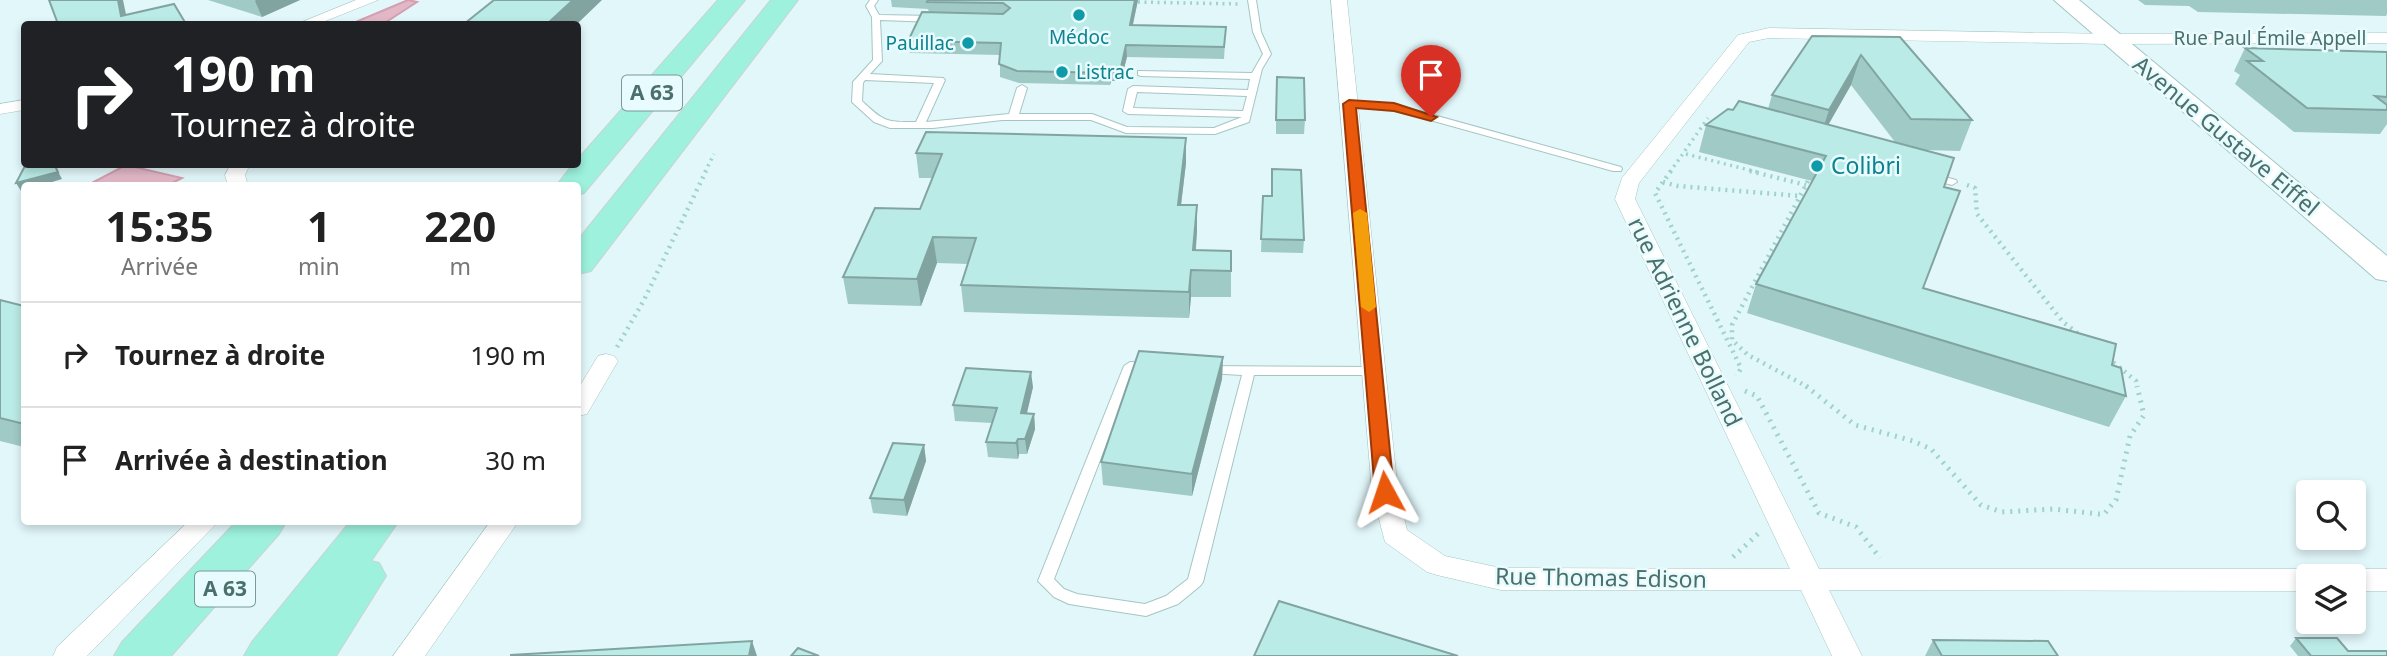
<!DOCTYPE html>
<html lang="fr">
<meta charset="utf-8">
<style>
:root{--surface:#fff;--page:#f2f2f2;--text:#222;--muted:#767676;--line:#e0e0e0}
body{margin:0;font-family:"Noto Sans",sans-serif;background:var(--page);color:var(--text);height:100vh;display:flex;flex-direction:column;font-size:26px;white-space:nowrap}
*{box-sizing:border-box;margin:0}
p{font-size:23px;color:var(--muted)}
.icon{flex:none;width:38px;height:38px;fill:none;stroke:currentColor;stroke-width:2;stroke-linecap:round;stroke-linejoin:round}
.map{position:relative;flex:1;overflow:hidden}
.panel{position:absolute;left:21px;top:182px;width:560px;height:343px;display:flex;flex-direction:column;background:var(--surface);border-radius:7px;box-shadow:0 4px 10px #0003}
.panel>*{flex:none}
.top-card{position:absolute;left:21px;top:21px;width:560px;height:147px;border-radius:7px;box-shadow:0 4px 10px #0003;background:#202124;color:#fff;overflow:hidden}
.controls{position:absolute;left:2296px;top:480px;display:grid;gap:14px}
.controls a{display:grid;place-items:center;width:70px;height:70px;border-radius:7px;background:var(--surface);box-shadow:0 4px 10px #0003;font-size:35px}
.pin{position:absolute;display:grid;place-items:center;width:60px;height:60px;color:#fff;margin:-72px -30px;border-radius:50% 50% 50% 0;rotate:-45deg;box-shadow:0 0 7px #0007}
.pin .icon{rotate:45deg}
.me{position:absolute;width:77px;margin:-38px;rotate:355deg;stroke-linejoin:round;filter:drop-shadow(0 0 5px #0008)}
.turn{display:flex;align-items:center;gap:24px;height:147px;padding:0 35px;font-size:32px}
.turn .icon{width:91px;height:91px;stroke-width:2.5}
.turn b{display:block;font-size:49px;line-height:60px}
.eta{display:flex;justify-content:space-evenly;align-items:center;height:119px;text-align:center}
.eta b{font-size:42px;font-weight:700;line-height:49px}
ul{padding:0;list-style:none}
li{display:flex;align-items:center;gap:21px;height:105px;padding:0 35px;border-top:2px solid var(--line)}
li div{flex:1}
li b{display:block;font-size:26px}
li em{font-style:normal}
.map>svg:first-child{display:block}
.water{fill:#e2b8c7;stroke:#d39fb1;stroke-width:2}
.lines{fill:none;stroke-linecap:round;stroke-linejoin:round}
.lane-casing{stroke:#a5c5c3;stroke-width:2}
.street-casing{stroke:#a5c5c3;stroke-width:1}
.secondary-casing{stroke:#a1c6c4;stroke-width:2}
.highway-casing{stroke:#c9d4d3;stroke-width:2}
.path-far2{stroke:#9fd2cc;stroke-width:3.5;stroke-dasharray:2 4.5;stroke-linecap:butt}
.path-far1{stroke:#9fd2cc;stroke-width:4.5;stroke-dasharray:2 5;stroke-linecap:butt}
.path{stroke:#9fd2cc;stroke-width:5;stroke-dasharray:2 6;stroke-linecap:butt}
.lane{fill:#fff;fill-rule:evenodd}
.street{fill:#fff;fill-rule:evenodd}
.secondary{fill:#fff;fill-rule:evenodd}
.highway{fill:#9df1dd;fill-rule:evenodd}
.wall{fill:#a0cac6;fill-rule:evenodd}
.shaded-wall{fill:#82a4a1}
.building{fill:#baebe6;stroke:#82a4a1;stroke-width:2}
.route{fill:#ea580c;stroke:#983908;stroke-width:2}
.slow{fill:#f59e0b}
.culture-dot{fill:#0f9aa8;stroke:#e8fbfe;stroke-width:2.5}
.labels{text-anchor:middle;stroke-width:5;stroke-linejoin:round;paint-order:stroke}
.far-culture-label{font-size:19px;fill:#0d838f;stroke:#e8fbfe}
.far-street-label{font-size:19px;fill:#4b706b;stroke:#e8fbfe}
.shield{fill:#e8fbfe;stroke:#7a9a97;stroke-width:2}
.shield-label{font-size:21px;font-weight:bold;fill:#4b706b}
.street-label{font-size:23px;fill:#4b706b;stroke:#e8fbfe}
.culture-label{font-size:23px;fill:#0d838f;stroke:#e8fbfe;text-anchor:start}
</style>
<div class="map">
<svg width="2387" height="656" viewBox="0 0 2387 656">
<rect width="100%" height="100%" fill="#e2f7fa"/>
<!-- water -->
<path class="water" d="M408,0L417,2L383,24H351Z
M126,165L182,178L168,185H88Z"/>
<g class="lines">
<!-- lane casing -->
<g class="lane-casing">
<path id="lane" d="M870,0H878L874,6L879,15L934,16L938,19L934,22L880,20L882,61L870,74L943,78L945,80L926,122L1009,114L1017,88L1022,85L1027,88L1019,114H1092L1127,127L1214,128L1242,117L1128,114L1123,111L1128,89L1133,86L1248,90L1250,79L1141,76L1138,75V71L1252,73L1263,54L1253,32L1248,0H1256L1261,32L1271,54L1262,69L1249,122L1215,134L1126,133L1091,120H1002L933,128H890L874,122L852,102L853,82L873,60L872,17L866,6ZM865,80L934,83L916,122C886,122 884,122 862,101L863,83ZM1137,92L1247,96L1243,111L1133,108Z
M1349,101L1394,104L1621,167L1622,169L1621,171H1613L1394,110L1346,106L1344,104Z
M1931,173L1956,180L1957,182L1952,185L1927,178V174Z
M1130,362L1151,363L1157,367L1151,371L1135,370L1054,579L1064,589L1077,594L1145,604L1166,596L1188,579L1242,375L1208,373L1203,372L1202,369L1203,366L1374,367L1380,371L1374,375H1254L1203,582L1200,586L1178,604L1146,616L1069,604L1054,597L1038,581L1124,366Z"/>
</g>
<!-- street casing -->
<g class="street-casing">
<path id="street" d="M356,0H378L318,24H297Z
M1331,0H1347L1398,492L1407,530L1445,556L1501,568L1790,569L1615,199L1622,178L1738,35L1769,28L2111,34L2387,33V43L2111,44L1769,38L1749,42L1639,183L1635,199L1819,569H2308L2320,576H2308V591L1829,590L1862,656H1832L1801,590H1501L1437,575L1427,572L1385,542L1372,492Z
M24,100V110L0,114V104Z
M231,164H250L245,175L248,186H228L225,175Z
M606,354L614,356L618,361L587,414L578,416V389L598,356Z
M188,522H218L87,656H53L57,647Z
M490,522H518L425,656H393Z
M2354,569H2387V591H2354V576H2342Z"/>
</g>
<!-- secondary casing -->
<g class="secondary-casing">
<path id="secondary" d="M2054,0H2079L2387,256V281L2376,279Z"/>
</g>
<!-- highway casing -->
<g class="highway-casing">
<path id="highway" d="M718,0H745L584,193L578,195V186H556L573,164H578V159Z
M771,0H798L591,271L578,274V240Z
M236,522H286L279,534L171,656H114L122,642Z
M350,522H398L371,561L379,563L386,576L336,656H244L252,642Z"/>
</g>
<!-- path-far2 -->
<path class="path-far2" d="M1138,2L1239,4
M1686,154L1757,172
M705,172L714,154
M1670,172L1708,118"/>
<!-- path-far1 -->
<path class="path-far1" d="M1671,171L1655,193L1741,368L1737,376
M1750,171L1806,185
M1808,181L1732,325V340L1748,355L1808,387
M1663,182L1678,186L1800,196
M1967,185L1975,188L1977,214L2063,322L2080,335
M617,347L644,300L706,171
M2108,358L2136,381L2137,387"/>
<!-- path -->
<path class="path" d="M1806,386L1855,425L1913,441L1931,449L1981,505L2002,512L2053,509L2099,514H2104L2116,500L2130,436L2144,415L2137,386
M1745,391L1757,396L1819,513L1856,527L1880,558
M1733,557L1760,532"/>
<!-- lane -->
<use href="#lane" class="lane"/>
<!-- street -->
<use href="#street" class="street"/>
<!-- secondary -->
<use href="#secondary" class="secondary"/>
<!-- highway -->
<use href="#highway" class="highway"/>
</g>
<!-- wall -->
<path class="wall" d="M208,0H300L262,17Z
M891,0H1138L1133,25L1226,27L1224,59L1127,57L1121,80L1111,81L1110,85L1019,83L1000,77V55L910,53L908,41L929,12L928,9L892,7Z
M2138,0H2387V14L2386,16L2198,12L2189,6L2145,5Z
M1900,37L1972,120L1960,151L1924,150L1944,187L1923,288L2112,365L2126,396L2109,427L1747,313L1756,284L1812,181L1699,152L1706,125L1733,110L1768,109L1772,95ZM1851,85L1895,142L1828,125Z
M2245,48L2387,52V124L2380,134L2294,132L2235,84L2240,75L2234,71Z
M1276,90L1305,120L1304,134H1276Z
M1186,138V163L1181,205H1197V231L1196,250L1231,251V297H1191L1189,318L964,312L961,285L968,264L937,263L921,306L848,304L843,277L920,209L932,178H919L916,153Z
M1263,196L1304,240L1303,253L1261,252Z
M0,300L24,306V447L0,441Z
M1223,357L1222,379L1192,496L1103,485L1101,462Z
M1033,387L1027,413L1034,414L1035,429L1027,454H1019L1018,459L988,457L986,442L992,423L955,421L953,405Z
M924,445L926,461L907,516L873,513L870,498Z
M2296,638L2348,651L2387,656H2298L2290,646Z
M1933,640L2058,656H1925Z"/>
<!-- shaded-wall -->
<path class="shaded-wall" d="M118,0H123L128,24L121,16Z
M256,0H300L262,17L255,1Z
M573,0H602L577,24H547Z
M1135,0H1138L1130,37V25Z
M1126,45L1127,57L1121,80L1111,81L1110,85V69Z
M1861,55L1851,85L1819,141L1829,110Z
M1186,138V163L1178,230V205Z
M54,164L62,179L39,186H24V189L21,191L16,183Z
M1197,205V231L1194,270L1193,250Z
M933,237L937,263L921,306L917,279Z
M1191,270V297L1189,318V292Z
M1223,357L1222,379L1192,496V474Z
M1031,372L1033,387L1023,429L1021,413Z
M1034,414L1035,429L1027,454L1025,439Z
M1018,439L1019,454L1018,459L1016,443Z
M924,445L926,461L907,516L904,500Z
M752,641L757,656H749Z"/>
<!-- building -->
<path class="building" d="M49,0H118L121,16L174,4L186,24H58Z
M494,0H573L547,24H464Z
M928,0H1135L1130,25L1226,27L1224,47L1126,45L1121,67L1110,69L1109,73L1017,71L999,64L1001,43L908,41L922,12L1003,14L1010,8L1003,3L927,2Z
M1812,36L1900,37L1972,120L1911,119L1861,55L1829,110L1772,95Z
M2245,48L2387,52V97L2375,96L2387,105V110L2307,108L2247,61H2263Z
M1277,77L1304,78L1305,120H1276Z
M1739,101L1954,158L1944,187L1960,191L1923,288L2116,344L2112,365L2121,368L2126,396L1756,284L1826,156L1706,125L1728,109L1733,110Z
M926,132L1186,138L1178,205H1197L1193,250L1231,251V271L1191,270L1189,292L961,285L976,238L933,237L917,279L843,277L875,208L920,209L942,154L916,153Z
M26,164H54L58,172L16,183Z
M1272,169L1301,170L1304,240L1261,239L1263,196H1272Z
M0,300L24,306V424L0,418Z
M1139,351L1223,357L1192,474L1101,462Z
M966,368L1031,372L1021,413L1034,414L1025,439H1018L1016,443L986,442L997,408L953,405Z
M893,443L924,445L904,500L870,498Z
M1279,601L1458,656H1254Z
M2296,638H2337L2348,651H2387V656H2311Z
M1933,640L2048,641L2058,656H1942Z
M752,641L749,656H511V655Z
M798,648L819,656H791Z"/>
<!-- route -->
<path class="route" d="M1349,100L1394,103L1437,117L1431,121L1394,111L1356,108L1394,492L1385,499L1375,492L1343,104Z"/>
<!-- slow -->
<path class="slow" d="M1360,209L1367,213L1376,307L1369,312L1361,307L1353,213Z"/>
<!-- markers -->
<g class="culture-dot">
<circle cx="1079" cy="15" r="7"/>
<circle cx="968" cy="43" r="7"/>
<circle cx="1062" cy="72" r="7"/>
<circle cx="1817" cy="166" r="7"/>
</g>
<g class="labels">
<!-- far-culture labels -->
<g class="far-culture-label">
<text x="1079" y="44">Médoc</text>
<text x="954" y="50" text-anchor="end">Pauillac</text>
<text x="1076" y="79" text-anchor="start">Listrac</text>
</g>
<!-- far-street labels -->
<g class="far-street-label">
<text x="2270" y="45">Rue Paul Émile Appell</text>
</g>
<!-- shield labels -->
<g class="shield">
<rect x="622" y="75.5" width="60" height="35" rx="5"/>
<rect x="195" y="571.5" width="60" height="35" rx="5"/>
</g>
<g class="shield-label">
<text x="652" y="100">A 63</text>
<text x="225" y="596">A 63</text>
</g>
<!-- street labels -->
<g class="street-label">
<text transform="translate(2226 136) rotate(40)" y="8">Avenue Gustave Eiffel</text>
<text transform="translate(1685 322) rotate(64)" y="8">rue Adrienne Bolland</text>
<text transform="translate(1601 578) rotate(1)" y="8">Rue Thomas Edison</text>
</g>
<!-- culture labels -->
<g class="culture-label">
<text x="1831" y="174">Colibri</text>
</g>
</g>
</svg>
<div class="controls">
<a><svg class="icon" aria-label="search" viewBox="0 0 24 24"><circle cx="10" cy="10" r="6"/><path d="M15 15l6 6"/></svg></a>
<a><svg class="icon" aria-label="layers" viewBox="0 0 24 24"><path d="M12 4l9 5-9 5-9-5zM3 14l9 5 9-5"/></svg></a>
</div>
<div class="pin" style="left:1431px;top:117px;background:#d93025"><svg class="icon" aria-label="arrive" viewBox="0 0 24 24"><path d="M6 21V4h12l-3 4 3 4H6"/></svg></div>
<svg class="me" style="left:1385px;top:492px" viewBox="-20 -20 40 40"><path d="M0-17L14 15 0 8-14 15z" fill="#ea580c" stroke="#fff" stroke-width="4"/></svg>
<div class="top-card">
<div class="turn"><svg class="icon" aria-label="right" viewBox="0 0 24 24"><path d="M7 20v-9h11M14 6l5 5-5 5"/></svg><div><b>190 m</b>Tournez à droite</div></div>
</div>
<section class="panel">
<div class="eta">
<div><b>15:35</b><p>Arrivée</p></div>
<div><b>1</b><p>min</p></div>
<div><b>220</b><p>m</p></div>
</div>
<ul>
<li><svg class="icon" aria-label="right" viewBox="0 0 24 24"><path d="M7 20v-9h11M14 6l5 5-5 5"/></svg><div><b>Tournez à droite</b></div><em>190 m</em></li>
<li><svg class="icon" aria-label="arrive" viewBox="0 0 24 24"><path d="M6 21V4h12l-3 4 3 4H6"/></svg><div><b>Arrivée à destination</b></div><em>30 m</em></li>
</ul>
</section>
</div>
